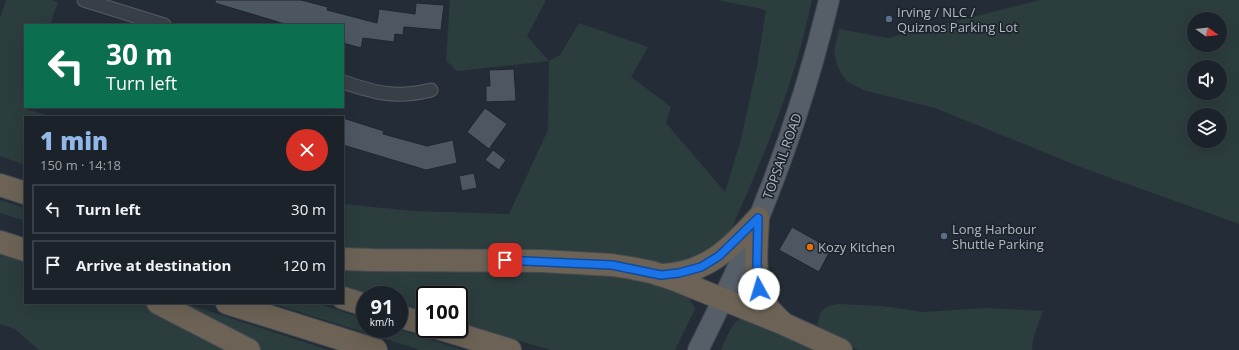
<!DOCTYPE html>
<meta charset="utf-8">
<style>
:root{--surface:#1b2229;--page:#242a31;--text:#f1f3f6;--muted:#a0a4a8;--line:#393f46;--accent:#92b7e9}
body{margin:0;font-family:"Open Sans",sans-serif;background:var(--page);color:var(--text);height:100vh;display:flex;flex-direction:column;font-size:15px;white-space:nowrap}
*{box-sizing:border-box;margin:0}
p{font-size:13px;color:var(--muted)}
.icon{flex:none;width:22px;height:22px;fill:none;stroke:currentColor;stroke-width:2;stroke-linecap:round;stroke-linejoin:round}
.map{position:relative;flex:1;overflow:hidden}
.side{position:absolute;left:24px;top:116px;width:320px;height:188px;display:flex;flex-direction:column;background:var(--surface);border-radius:0px;box-shadow:0 4px 16px #0002,0 0 0 1px var(--line)}
.side>*{flex:none}
.hud{position:absolute;left:24px;top:24px;width:320px;height:84px;border-radius:0px;box-shadow:0 4px 16px #0002,0 0 0 1px var(--line);background:#0b6e4f;color:#fff;overflow:hidden}
.needle{width:26px;rotate:104deg}
.controls{position:absolute;left:1187px;top:12px;display:grid;gap:8px}
.controls a{display:grid;place-items:center;width:40px;height:40px;border-radius:50%;background:var(--surface);box-shadow:0 4px 16px #0002,0 0 0 1px var(--line);font-size:20px}
.speed{position:absolute;left:356px;top:286px;display:flex;gap:8px;font-size:20px;font-weight:700;text-align:center}
.speed>*{display:grid;place-content:center;width:52px;height:52px;border-radius:50%;background:var(--surface);box-shadow:0 4px 16px #0002,0 0 0 1px var(--line);line-height:1}
.speed small{font-size:10px;font-weight:400}
.speed .limit{border:2px solid #111;border-radius:6px;background:#fff;color:#111}
.pin{position:absolute;display:grid;place-items:center;width:34px;height:34px;color:#fff;margin:-17px;border-radius:8px;box-shadow:0 2px 6px #0006}
.me{position:absolute;width:44px;margin:-22px;rotate:354deg;stroke-linejoin:round;filter:drop-shadow(0 0 3px #0008)}
.turn{display:flex;align-items:center;gap:14px;height:84px;padding:0 16px;font-size:18px}
.turn .icon{width:52px;height:52px;stroke-width:2.5}
.turn b{display:block;font-size:28px;line-height:34px}
.round{display:grid;place-items:center;flex:none;width:42px;height:42px;border-radius:21px;background:var(--page)}
.head{display:flex;align-items:center;justify-content:space-between;height:68px;padding:0 16px}
h1{font-size:24px;font-weight:800;line-height:30px;color:var(--accent)}
ul{padding:0;list-style:none}
li{display:flex;align-items:center;gap:12px;height:50px;margin:0 8px 6px;padding:0 8px;border:2px solid var(--line);border-radius:0px}
li div{flex:1}
li b{display:block;font-size:15px}
li em{font-style:normal}
.map>svg:first-child{display:block}
.green{fill:#2c3d3d;fill-rule:evenodd}
.building{fill:#4d5762;stroke:#1f262e}
.lines{fill:none;stroke-linecap:round;stroke-linejoin:round}
.street-casing{stroke:#565d65;stroke-width:15}
.primary-casing{stroke:#414850;stroke-width:22}
.highway-casing{stroke:#434a52;stroke-width:24}
.street{stroke:#383f47;stroke-width:13}
.primary{stroke:#565e67;stroke-width:20}
.highway{stroke:#6c6356;stroke-width:22}
.route-casing{stroke:#114b97;stroke-width:10}
.route{stroke:#1a73e8;stroke-width:7}
.service-dot{fill:#5c6f8a;stroke:#1d242c;stroke-width:1.5}
.food-dot{fill:#e8710a;stroke:#1d242c;stroke-width:1.5}
.labels{text-anchor:middle;stroke-width:3.5;stroke-linejoin:round;paint-order:stroke}
.poi-label{font-size:13px;fill:#b3bac3;stroke:#1d242c;text-anchor:start}
.street-label{font-size:13px;fill:#b3bac3;stroke:#1d242c}
</style>
<div class="map">
<svg width="1239" height="350" viewBox="0 0 1239 350">
<rect width="100%" height="100%" fill="#242d37"/>
<!-- green -->
<path class="green" d="M6,0H52L58,2L50,25H25V100L23,108L53,117H25V165L0,156V18Z
M450,0H546L527,36L549,61L560,55L579,23L648,47L631,77L671,107L666,123L725,192L741,139L757,66L766,10L718,0H812C797,72 771,140 741,207C736,217 730,238 722,245C715,251 684,261 674,265L343,250V204L413,211L509,214L548,130L549,61L457,71L446,60Z
M1040,0H1239V224L1083,168L935,108L863,90L848,82L842,75L837,65L834,51L839,29L888,38ZM1194,19H1220V45H1194ZM1194,67H1220V93H1194ZM1194,115H1220V141H1194Z
M0,200L25,208V221L0,213Z
M0,252L25,260V303H142L238,350H39L15,329L0,324Z
M343,264L619,273L687,294L695,309L675,350H551L459,323V295H425V313L399,306V295H365L343,289Z
M170,303H184L328,350H262Z
M271,303H316L365,319V329H398L463,350H420Z
M839,304L881,306L924,312L986,308L1043,311L1033,339L1032,350H858L817,330C819,313 820,307 839,304Z
M741,318L826,350H721C726,340 731,323 741,318Z"/>
<!-- building -->
<path class="building" d="M215,0H301L328,7L327,10L377,23L379,9L415,14L416,3L444,5L441,30L404,27L403,35L395,34L394,42L363,38L361,48L343,43V25H288L215,3Z
M514,69L516,101L486,102V86H490L489,70Z
M485,108L507,124L489,149L467,132Z
M343,118L384,131L383,134L427,146L453,140L457,163L426,170L343,145Z
M493,150L506,160L499,170L485,160Z
M474,173L477,188L462,191L459,176Z
M792,227L831,249L819,272L779,250Z"/>
<g class="lines">
<!-- street casing -->
<g class="street-casing">
<path id="street" d="M84,0L164,25
M343,82C377,93 395,99 431,90"/>
</g>
<!-- primary casing -->
<g class="primary-casing">
<path id="primary" d="M698,350C755,239 800,122 829,0"/>
</g>
<!-- highway casing -->
<g class="highway-casing">
<path id="highway" d="M0,185L25,193
M758,218C757,241 753,276 762,297C766,307 774,315 782,322
M0,242L25,250
M343,259L373,260L542,261L612,265L631,268L651,272L673,279L784,324L841,350
M663,275C706,273 730,249 758,218
M343,298L365,305
M158,303L249,350
M227,303L376,350
M399,316L425,324
M441,329L510,350"/>
</g>
<!-- street -->
<use href="#street" class="street"/>
<!-- primary -->
<use href="#primary" class="primary"/>
<!-- highway -->
<use href="#highway" class="highway"/>
</g>
<g class="lines">
<!-- route casing -->
<g class="route-casing">
<path id="route" d="M505,260L612,265L661,275L679,273L701,267L719,256L758,218L757,264L759,289"/>
</g>
<!-- route -->
<use href="#route" class="route"/>
</g>
<!-- markers -->
<g class="service-dot">
<circle cx="889" cy="19" r="4"/>
<circle cx="944" cy="236" r="4"/>
</g>
<circle class="food-dot" cx="810" cy="247" r="4"/>
<g class="labels">
<!-- poi labels -->
<g class="poi-label">
<text x="897" y="17">Irving / NLC /<tspan x="897" dy="15">Quiznos Parking Lot</tspan></text>
<text x="952" y="234">Long Harbour<tspan x="952" dy="15">Shuttle Parking</tspan></text>
<text x="818" y="252">Kozy Kitchen</text>
</g>
<!-- street labels -->
<g class="street-label">
<text transform="translate(782 156) rotate(-70)" y="5">TOPSAIL ROAD</text>
</g>
</g>
</svg>
<div class="controls">
<a><svg class="needle" viewBox="-14 -14 28 28"><path d="M0-13l5 13h-10z" fill="#e53935"/><path d="M0 13l5-13h-10z" fill="#a0a4a8"/></svg></a>
<a><svg class="icon" aria-label="sound" viewBox="0 0 24 24"><path d="M4 9h4l5-4v14l-5-4H4zM17 9q2 3 0 6"/></svg></a>
<a><svg class="icon" aria-label="layers" viewBox="0 0 24 24"><path d="M12 4l9 5-9 5-9-5zM3 14l9 5 9-5"/></svg></a>
</div>
<div class="speed"><div>91<small>km/h</small></div><div class="limit">100</div></div>
<div class="pin" style="left:505px;top:260px;background:#d93025"><svg class="icon" aria-label="arrive" viewBox="0 0 24 24"><path d="M6 21V4h12l-3 4 3 4H6"/></svg></div>
<svg class="me" style="left:759px;top:289px" viewBox="-20 -20 40 40"><circle r="19" fill="#fff"/><path d="M0-13L10 11 0 6-10 11z" fill="#1a73e8"/></svg>
<div class="hud">
<div class="turn"><svg class="icon" aria-label="left" viewBox="0 0 24 24"><path d="M17 20v-9H6M10 6l-5 5 5 5"/></svg><div><b>30 m</b>Turn left</div></div>
</div>
<section class="side">
<div class="head"><div><h1>1 min</h1><p>150 m · 14:18</p></div><a class="round" style="background:#d93025;color:#fff"><svg class="icon" aria-label="close" viewBox="0 0 24 24"><path d="M6 6l12 12M18 6L6 18"/></svg></a></div>
<ul>
<li><svg class="icon" aria-label="left" viewBox="0 0 24 24"><path d="M17 20v-9H6M10 6l-5 5 5 5"/></svg><div><b>Turn left</b></div><em>30 m</em></li>
<li><svg class="icon" aria-label="arrive" viewBox="0 0 24 24"><path d="M6 21V4h12l-3 4 3 4H6"/></svg><div><b>Arrive at destination</b></div><em>120 m</em></li>
</ul>
</section>
</div>
